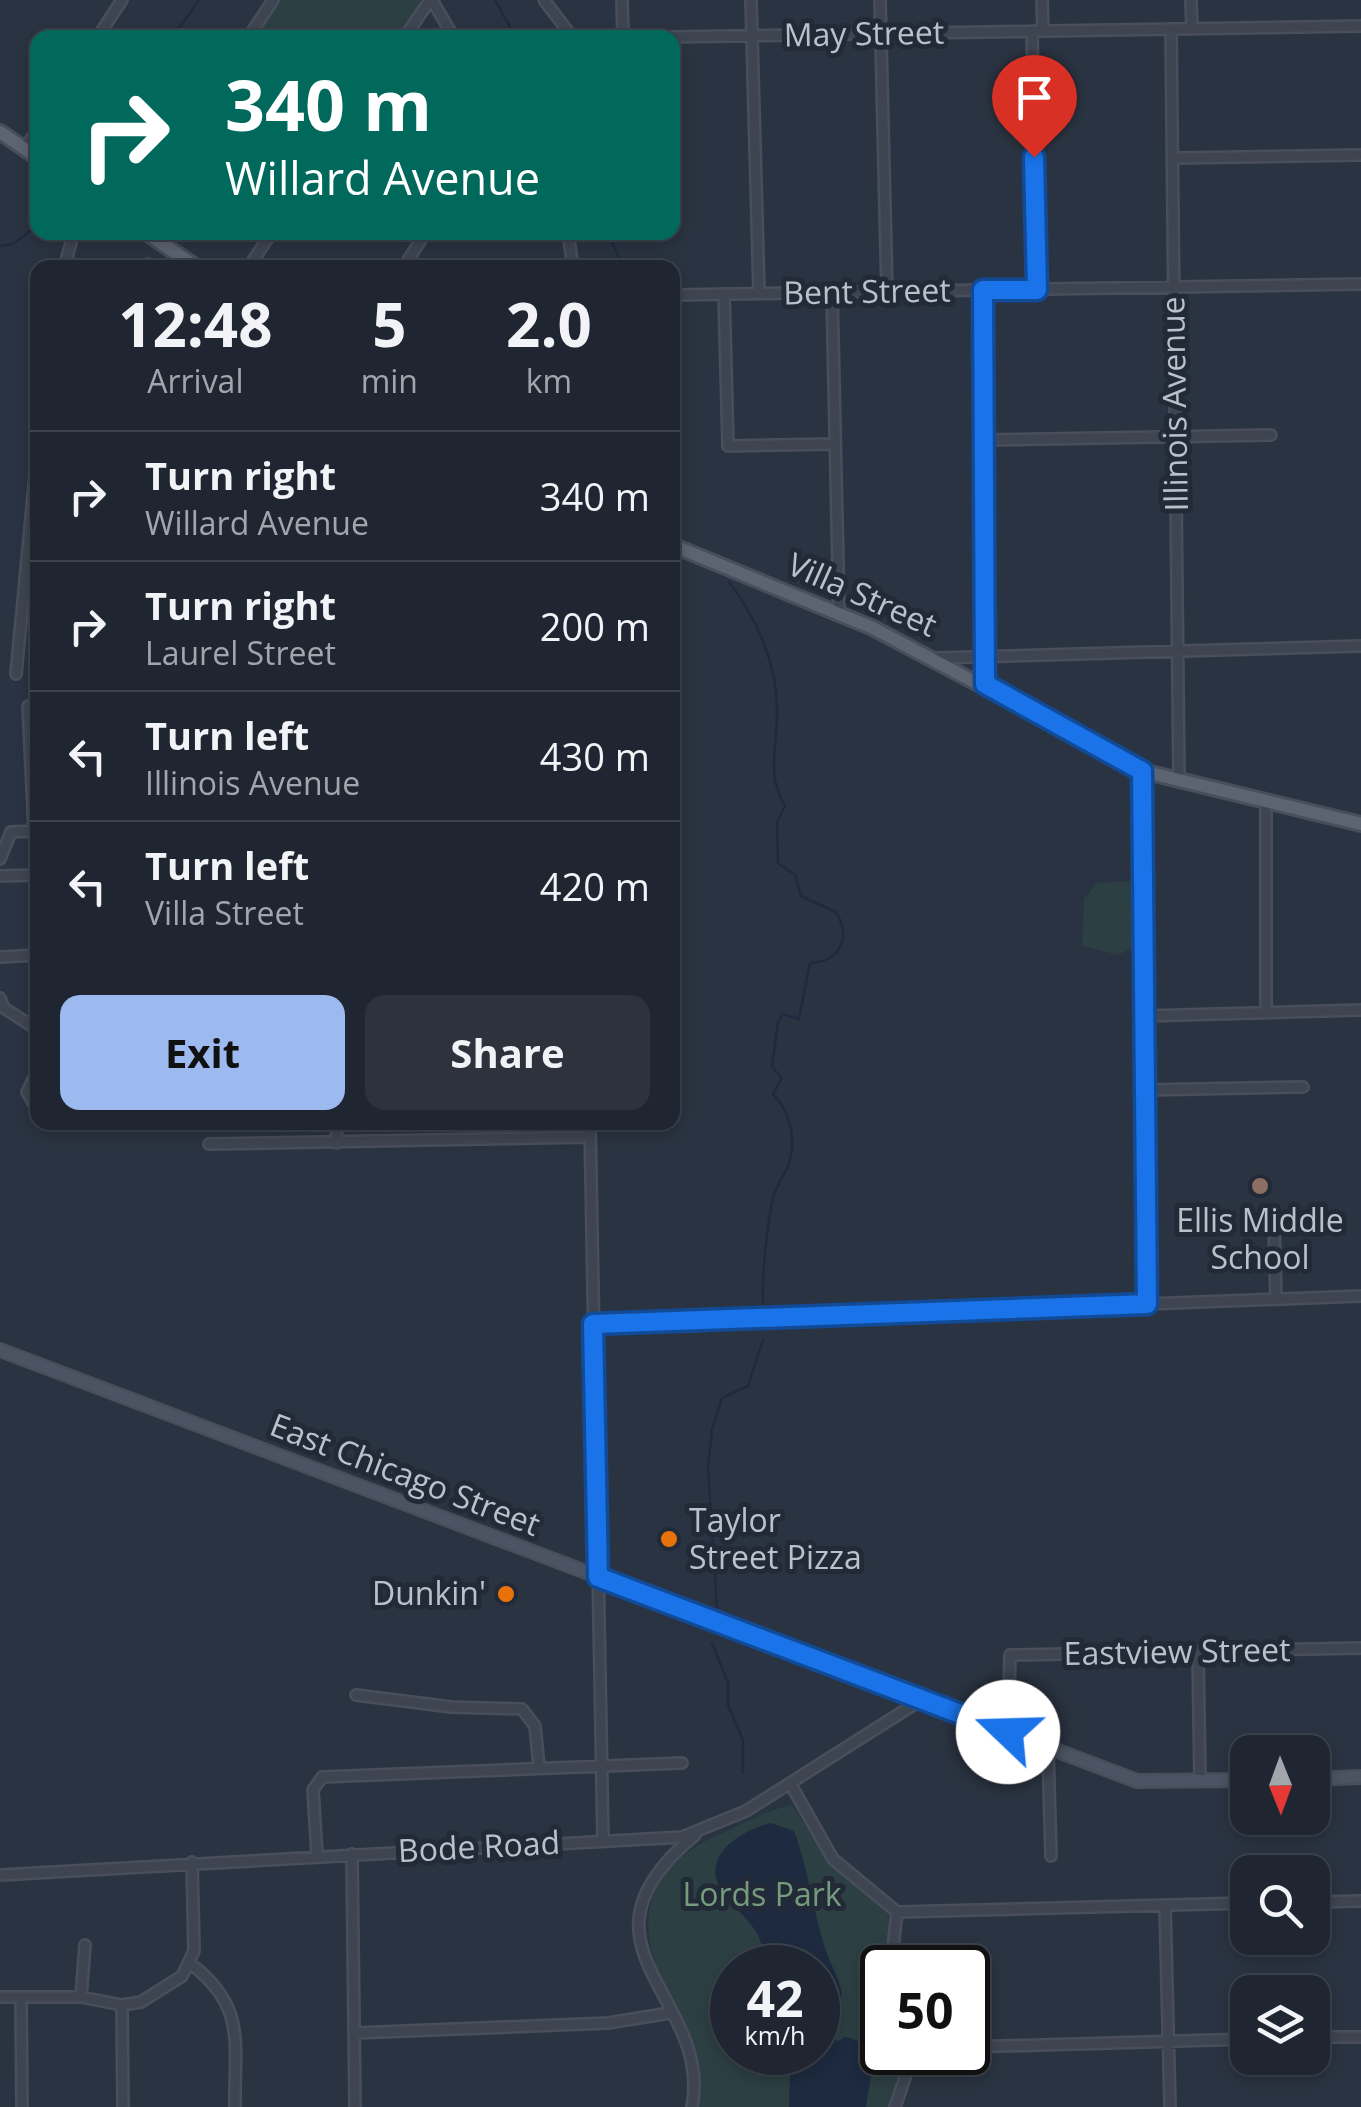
<!DOCTYPE html>
<style>
:root{--surface:#202631;--page:#2d323d;--text:#f1f3f6;--muted:#a2a5ab;--line:#3d434d;--accent:#9cbaef}
body{margin:0;font-family:"Open Sans",sans-serif;background:var(--page);color:var(--text);height:100vh;display:flex;flex-direction:column;font-size:38px;white-space:nowrap}
*{box-sizing:border-box;margin:0}
p{font-size:32px;color:var(--muted)}
.icon{flex:none;width:55px;height:55px;fill:none;stroke:currentColor;stroke-width:2;stroke-linecap:round;stroke-linejoin:round}
.map{position:relative;flex:1;overflow:hidden}
.panel{position:absolute;left:30px;top:260px;width:650px;height:870px;display:flex;flex-direction:column;background:var(--surface);border-radius:20px;box-shadow:0 5px 15px #0003,0 0 0 2px var(--line)}
.panel>*{flex:none}
.hud{position:absolute;left:30px;top:30px;width:650px;height:210px;border-radius:20px;box-shadow:0 5px 15px #0003,0 0 0 2px var(--line);background:#00695c;color:#fff;overflow:hidden}
.needle{width:65px;rotate:179deg}
.controls{position:absolute;left:1230px;top:1735px;display:grid;gap:20px}
.controls a{display:grid;place-items:center;width:100px;height:100px;border-radius:20px;background:var(--surface);box-shadow:0 5px 15px #0003,0 0 0 2px var(--line);font-size:50px}
.speed{position:absolute;left:710px;top:1945px;display:flex;gap:20px;font-size:50px;font-weight:700;text-align:center}
.speed>*{display:grid;place-content:center;width:130px;height:130px;border-radius:50%;background:var(--surface);box-shadow:0 5px 15px #0003,0 0 0 2px var(--line);line-height:1}
.speed small{font-size:25px;font-weight:400}
.speed .limit{border:5px solid #111;border-radius:15px;background:#fff;color:#111}
.pin{position:absolute;display:grid;place-items:center;width:85px;height:85px;color:#fff;margin:-102px -42px;border-radius:50% 50% 50% 0;rotate:-45deg;box-shadow:0 0 10px #0007}
.pin .icon{rotate:45deg}
.me{position:absolute;width:110px;margin:-55px;rotate:291deg;stroke-linejoin:round;filter:drop-shadow(0 0 8px #0008)}
.turn{display:flex;align-items:center;gap:35px;height:210px;padding:0 30px;font-size:45px}
.turn .icon{width:130px;height:130px;stroke-width:2.5}
.turn b{display:block;font-size:70px;line-height:85px}
.eta{display:flex;justify-content:space-evenly;align-items:center;height:170px;text-align:center}
.eta b{font-size:60px;font-weight:700;line-height:70px}
.button{display:flex;gap:20px;margin-top:auto;padding:20px 30px}
.button a{flex:1;height:115px;border-radius:20px;background:var(--accent);color:#111;font-size:40px;font-weight:700;line-height:115px;text-align:center}
.button a+a{background:var(--page);color:var(--text)}
ul{padding:0;list-style:none}
li{display:flex;align-items:center;gap:30px;height:130px;padding:0 30px;border-top:2px solid var(--line)}
li div{flex:1}
li b{display:block;font-size:38px}
li em{font-style:normal}
.map>svg:first-child{display:block}
.green{fill:#2c3f42;fill-rule:evenodd}
.water{fill:#1d2a3f}
.lines{fill:none;stroke-linecap:round;stroke-linejoin:round}
.stream{stroke:#1d2a3f;stroke-width:2.5}
.minor-casing{stroke:#484e5b;stroke-width:14}
.secondary-casing{stroke:#484e5b;stroke-width:16}
.primary-casing{stroke:#484e5b;stroke-width:18}
.minor{stroke:#3e4551;stroke-width:9}
.secondary{stroke:#4c5464;stroke-width:11}
.primary{stroke:#5c6471;stroke-width:12}
.route-casing{stroke:#114b97;stroke-width:25}
.route{stroke:#1a73e8;stroke-width:18}
.education-dot{fill:#8d6e63;stroke:#232a37;stroke-width:4}
.food-dot{fill:#e8710a;stroke:#232a37;stroke-width:4}
.labels{text-anchor:middle;stroke-width:10;stroke-linejoin:round;paint-order:stroke}
.street-label{font-size:32px;fill:#bbc1cb;stroke:#232a37}
.poi-label{font-size:32px;fill:#bbc1cb;stroke:#232a37}
.park-label{font-size:32px;fill:#759a7e;stroke:#232a37}
</style>
<div class="map">
<svg width="1361" height="2107" viewBox="0 0 1361 2107">
<rect width="100%" height="100%" fill="#2a3341"/>
<!-- green -->
<path class="green" d="M279,0H421L397,37H254Z
M1134,881V947L1118,955L1082,946L1084,899L1097,883Z
M792,1805L831,1865L890,1916L888,1947L892,1967L882,1968V2052L906,2053L889,2107H698C711,2026 608,1949 666,1874C682,1854 697,1844 720,1834C744,1824 766,1810 792,1805ZM732,1968H818V2052H732Z"/>
<!-- water -->
<path class="water" d="M771,1823L794,1831C808,1868 812,1907 824,1945C828,1960 838,1975 841,1990C845,2010 823,2022 837,2042L845,2037C884,2044 869,2080 866,2107H789L790,2075L798,2054L818,2052V2044L823,2043L826,2036L818,2019V1968L769,1967C765,1955 762,1941 755,1930C745,1915 728,1903 720,1888C701,1853 745,1829 771,1823Z"/>
<g class="lines">
<!-- stream -->
<path class="stream" d="M495,0L516,38
M172,38L199,0
M607,232L624,268
M0,246L13,244L38,225
M672,483L680,521
M729,582C758,620 778,666 777,714C777,750 766,774 785,806L777,822L778,863L795,875L801,896L836,912C852,939 840,961 810,963L799,1019L783,1014L778,1021L772,1067L782,1078L773,1094C791,1112 797,1141 788,1166C783,1178 774,1189 772,1202C766,1236 762,1268 763,1303
M717,1608L708,1468L712,1430L722,1398L748,1386L763,1340
M712,1643L728,1683V1705L743,1740V1773"/>
<!-- minor casing -->
<g class="minor-casing">
<path id="minor" d="M432,0L454,38
M544,0L573,38
M622,0L623,38
M751,0L759,293
M880,0L887,292
M1042,0L1043,31
M1191,0L1192,28
M1171,29L1179,779
M1032,31L1037,289
M97,38L122,0
M248,38L273,0
M404,38L430,0
M606,38L1361,26
M24,149L38,129
M1174,158L1361,155
M568,232L573,268
M64,268L74,232
M144,268L148,264
M248,268L272,232
M403,268L426,232
M983,290L985,684
M832,292L839,612
M724,294L728,446L835,444
M672,295L1361,284
M985,440L1271,435
M937,658L1361,646
M16,674L38,444
M1142,771L1147,1304
M0,859L11,832L34,831L28,706H38
M0,876L38,875
M0,957L38,955
M0,998L4,1008L38,1030
M1266,1013V800
M1144,1016L1361,1010
M38,1070L27,1092L38,1111
M1144,1090L1303,1087
M336,1122L337,1143
M590,1122L603,1841
M209,1144L590,1137
M1274,1221L1276,1299
M593,1325L1361,1296
M1198,1652L1200,1781
M356,1695L451,1707L522,1709L535,1726L539,1767
M1008,1732L1010,1655L1361,1648
M1048,1748L1051,1856
M791,1785L833,1859L897,1912L893,1948L897,1968
M352,1854L355,2107
M317,1855L313,1790L322,1777L682,1763
M0,1875L682,1837L746,1811L921,1700
M1312,1902L1361,1901
M1165,1905L1170,2107
M897,1912L1248,1903
M191,1964C247,2007 234,2043 235,2107
M0,1997H81L122,2005L141,2002L182,1976L194,1951L192,1862
M21,1997L22,2107
M81,1997L85,1945
M122,2005L123,2107
M355,2033L608,2023L670,2013
M1312,2037H1361
M968,2047L1248,2039
M692,2107C713,1995 560,1946 695,1835
M895,2107L914,2052"/>
</g>
<!-- secondary casing -->
<g class="secondary-casing">
<path id="secondary" d="M0,1350L1137,1781L1248,1780
M1312,1779L1361,1777"/>
</g>
<!-- primary casing -->
<g class="primary-casing">
<path id="primary" d="M0,132L38,158
M145,232L198,268
M672,545L873,628L1142,771L1361,824"/>
</g>
<!-- minor -->
<use href="#minor" class="minor"/>
<!-- secondary -->
<use href="#secondary" class="secondary"/>
<!-- primary -->
<use href="#primary" class="primary"/>
</g>
<g class="lines">
<!-- route casing -->
<g class="route-casing">
<path id="route" d="M1008,1732L598,1577L593,1324L1147,1304L1142,771L985,684L983,290H1037L1034,157"/>
</g>
<!-- route -->
<use href="#route" class="route"/>
</g>
<!-- markers -->
<circle class="education-dot" cx="1260" cy="1186" r="10"/>
<g class="food-dot">
<circle cx="669" cy="1539" r="10"/>
<circle cx="506" cy="1594" r="10"/>
</g>
<g class="labels">
<!-- street labels -->
<g class="street-label">
<text transform="translate(864 34) rotate(-1)" y="11">May Street</text>
<text transform="translate(867 292) rotate(-1)" y="11">Bent Street</text>
<text transform="translate(1175 404) rotate(-91)" y="11">Illinois Avenue</text>
<text transform="translate(862 595) rotate(24)" y="11">Villa Street</text>
<text transform="translate(405 1475) rotate(21)" y="11">East Chicago Street</text>
<text transform="translate(1177 1652) rotate(-1)" y="11">Eastview Street</text>
<text transform="translate(479 1847) rotate(-3)" y="11">Bode Road</text>
</g>
<!-- poi labels -->
<g class="poi-label">
<text x="1260" y="1232">Ellis Middle<tspan x="1260" dy="37">School</tspan></text>
<text x="689" y="1532" text-anchor="start">Taylor<tspan x="689" dy="37">Street Pizza</tspan></text>
<text x="486" y="1605" text-anchor="end">Dunkin'</text>
</g>
<!-- park labels -->
<g class="park-label">
<text x="762" y="1906">Lords Park</text>
</g>
</g>
</svg>
<div class="controls">
<a><svg class="needle" viewBox="-14 -14 28 28"><path d="M0-13l5 13h-10z" fill="#e53935"/><path d="M0 13l5-13h-10z" fill="#a2a5ab"/></svg></a>
<a><svg class="icon" aria-label="search" viewBox="0 0 24 24"><circle cx="10" cy="10" r="6"/><path d="M15 15l6 6"/></svg></a>
<a><svg class="icon" aria-label="layers" viewBox="0 0 24 24"><path d="M12 4l9 5-9 5-9-5zM3 14l9 5 9-5"/></svg></a>
</div>
<div class="speed"><div>42<small>km/h</small></div><div class="limit">50</div></div>
<div class="pin" style="left:1034px;top:157px;background:#d93025"><svg class="icon" aria-label="arrive" viewBox="0 0 24 24"><path d="M6 21V4h12l-3 4 3 4H6"/></svg></div>
<svg class="me" style="left:1008px;top:1732px" viewBox="-20 -20 40 40"><circle r="19" fill="#fff"/><path d="M0-13L10 11 0 6-10 11z" fill="#1a73e8"/></svg>
<div class="hud">
<div class="turn"><svg class="icon" aria-label="right" viewBox="0 0 24 24"><path d="M7 20v-9h11M14 6l5 5-5 5"/></svg><div><b>340 m</b>Willard Avenue</div></div>
</div>
<section class="panel">
<div class="eta">
<div><b>12:48</b><p>Arrival</p></div>
<div><b>5</b><p>min</p></div>
<div><b>2.0</b><p>km</p></div>
</div>
<ul>
<li><svg class="icon" aria-label="right" viewBox="0 0 24 24"><path d="M7 20v-9h11M14 6l5 5-5 5"/></svg><div><b>Turn right</b><p>Willard Avenue</p></div><em>340 m</em></li>
<li><svg class="icon" aria-label="right" viewBox="0 0 24 24"><path d="M7 20v-9h11M14 6l5 5-5 5"/></svg><div><b>Turn right</b><p>Laurel Street</p></div><em>200 m</em></li>
<li><svg class="icon" aria-label="left" viewBox="0 0 24 24"><path d="M17 20v-9H6M10 6l-5 5 5 5"/></svg><div><b>Turn left</b><p>Illinois Avenue</p></div><em>430 m</em></li>
<li><svg class="icon" aria-label="left" viewBox="0 0 24 24"><path d="M17 20v-9H6M10 6l-5 5 5 5"/></svg><div><b>Turn left</b><p>Villa Street</p></div><em>420 m</em></li>
</ul>
<div class="button"><a>Exit</a><a>Share</a></div>
</section>
</div>
